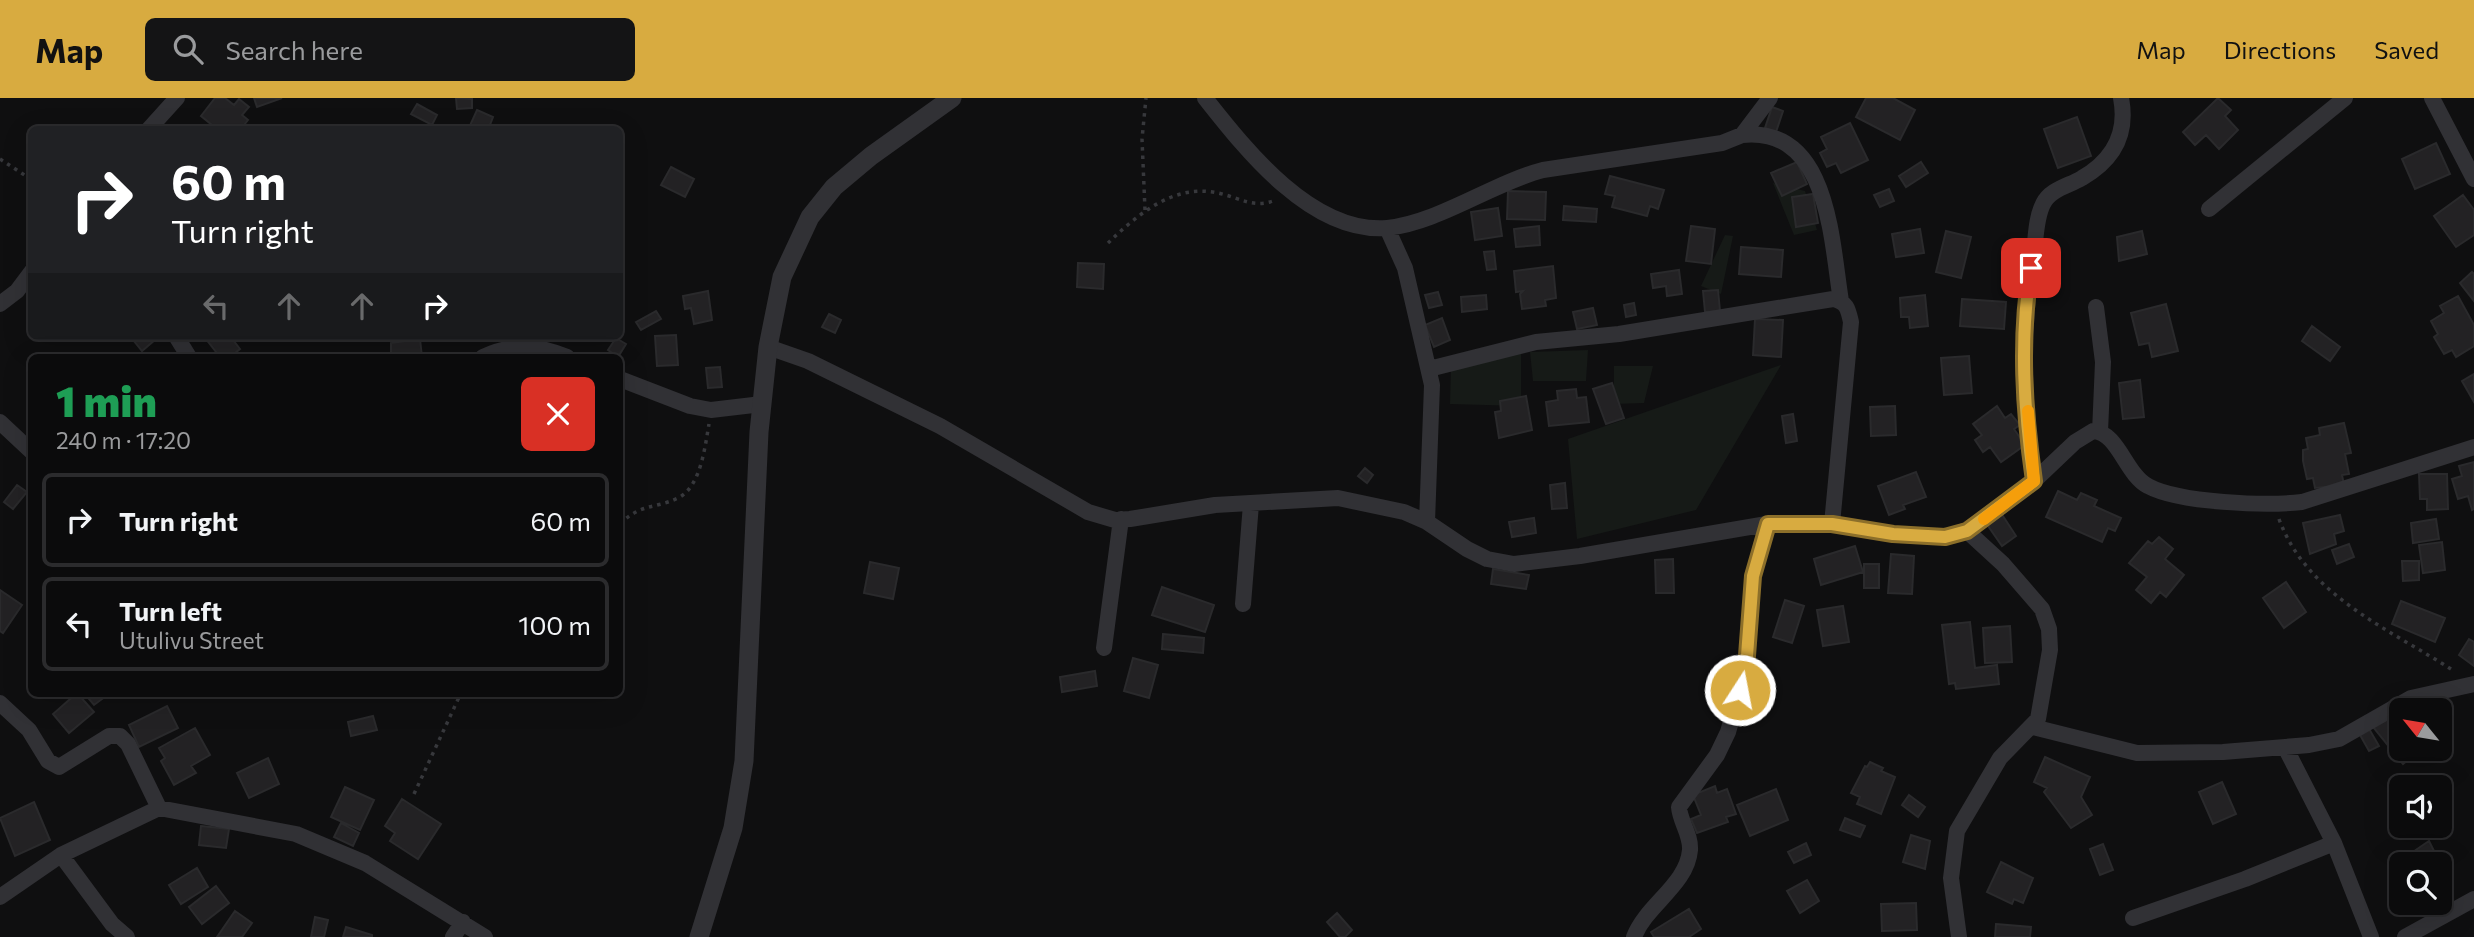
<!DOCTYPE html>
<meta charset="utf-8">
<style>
:root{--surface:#0b0b0c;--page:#141415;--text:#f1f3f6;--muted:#9a9b9d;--line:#2b2b2d;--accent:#d8ab40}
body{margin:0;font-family:Commissioner,sans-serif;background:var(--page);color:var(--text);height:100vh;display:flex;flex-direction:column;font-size:26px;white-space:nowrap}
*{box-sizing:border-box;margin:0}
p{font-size:23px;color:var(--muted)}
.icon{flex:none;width:38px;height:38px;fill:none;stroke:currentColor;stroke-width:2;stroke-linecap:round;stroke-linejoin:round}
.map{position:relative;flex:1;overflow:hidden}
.sheet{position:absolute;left:28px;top:256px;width:595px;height:343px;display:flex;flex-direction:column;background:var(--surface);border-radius:10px;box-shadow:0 7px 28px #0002,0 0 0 2px var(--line)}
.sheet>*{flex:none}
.guide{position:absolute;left:28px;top:28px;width:595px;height:214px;border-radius:10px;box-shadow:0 7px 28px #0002,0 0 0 2px var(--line);background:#202124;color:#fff;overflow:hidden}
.needle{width:46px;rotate:300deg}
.buttons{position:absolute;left:2389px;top:600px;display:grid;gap:14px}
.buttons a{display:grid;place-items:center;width:63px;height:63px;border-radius:10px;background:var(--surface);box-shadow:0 7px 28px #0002,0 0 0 2px var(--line);font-size:35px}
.pin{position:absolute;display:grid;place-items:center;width:60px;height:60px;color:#fff;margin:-30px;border-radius:14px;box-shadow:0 4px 10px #0006}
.me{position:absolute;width:77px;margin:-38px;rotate:11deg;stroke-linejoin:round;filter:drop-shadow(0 0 5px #0008)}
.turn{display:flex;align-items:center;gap:24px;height:147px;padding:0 28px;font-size:32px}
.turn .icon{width:91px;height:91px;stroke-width:2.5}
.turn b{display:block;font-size:49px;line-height:60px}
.lanes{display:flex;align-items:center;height:66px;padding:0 28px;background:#0003;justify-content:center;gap:35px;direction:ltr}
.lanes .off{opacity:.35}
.round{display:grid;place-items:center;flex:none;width:74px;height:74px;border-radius:10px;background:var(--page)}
.head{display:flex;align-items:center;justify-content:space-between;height:119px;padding:0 28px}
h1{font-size:42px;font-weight:800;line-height:52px;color:#1e9e55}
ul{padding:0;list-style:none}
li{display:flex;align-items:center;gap:21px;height:94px;margin:0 14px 10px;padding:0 14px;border:4px solid var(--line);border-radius:10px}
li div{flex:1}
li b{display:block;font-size:26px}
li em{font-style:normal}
header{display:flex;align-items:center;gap:42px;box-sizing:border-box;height:98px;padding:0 35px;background:var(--accent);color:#111}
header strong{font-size:33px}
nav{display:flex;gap:38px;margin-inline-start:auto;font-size:24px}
.search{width:490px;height:63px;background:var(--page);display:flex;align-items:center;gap:18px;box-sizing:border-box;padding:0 24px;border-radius:10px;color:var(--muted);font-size:26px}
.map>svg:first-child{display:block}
.green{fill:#161a17}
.building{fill:#232224;stroke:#2a2a2c;stroke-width:2}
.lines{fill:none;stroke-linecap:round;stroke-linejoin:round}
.path{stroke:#37383c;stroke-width:3.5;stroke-dasharray:3.5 5;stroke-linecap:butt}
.minor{stroke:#313135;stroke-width:16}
.tertiary{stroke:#313135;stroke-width:19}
.route-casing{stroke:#8c6f2a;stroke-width:18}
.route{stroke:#d8ab40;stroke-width:12}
.slow{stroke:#f59e0b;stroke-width:12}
</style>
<header>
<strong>Map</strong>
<div class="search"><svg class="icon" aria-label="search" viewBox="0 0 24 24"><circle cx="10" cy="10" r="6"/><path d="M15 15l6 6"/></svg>Search here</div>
<nav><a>Map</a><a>Directions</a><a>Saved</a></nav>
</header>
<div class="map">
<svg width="2474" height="839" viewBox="0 0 2474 839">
<rect width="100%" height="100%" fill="#0f0f10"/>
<!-- green -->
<path class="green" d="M1773,85L1805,93L1817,132L1794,137Z
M1725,137L1733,138L1721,196L1701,188Z
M1521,247V308L1450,306L1451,269Z
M1588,252L1586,283H1533L1530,254Z
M1781,267L1696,412L1577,441L1568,341Z
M1614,268H1653L1644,305L1614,306Z"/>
<!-- building -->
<path class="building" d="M215,0H225L234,7L239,1L249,9L242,17L248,22L240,32H208L212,27L201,18Z
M254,0H282L257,9Z
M456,0L472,1V10L457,11Z
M1866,0H1893L1915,12L1900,42L1856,19Z
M2218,0L2231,12L2225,18L2238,32L2219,51L2206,37L2195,47L2183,34Z
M417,6L437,17L432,27L411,16Z
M1772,9L1783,13L1776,34L1765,30Z
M477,12L493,19L488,32H468Z
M2077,19L2091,58L2058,70L2044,31Z
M1850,25L1868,62L1841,75L1836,65L1827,69L1820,55L1827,51L1821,39Z
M2436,45L2450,76L2415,91L2402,61Z
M1797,64L1807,86L1782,98L1771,75Z
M1921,64L1928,75L1906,89L1899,78Z
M671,69L694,81L685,99L661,87Z
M1610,78L1664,92L1658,111L1650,108L1647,118L1612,109L1615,98L1605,96Z
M1889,91L1894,103L1880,109L1874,97Z
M1508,93L1546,94L1545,122L1507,121Z
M1813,96L1818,125L1796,129L1792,99Z
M2463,97L2474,112V137L2456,149L2434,118Z
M1564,108L1597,111L1596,124L1563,122Z
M1498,110L1502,138L1475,142L1471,114Z
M1539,128L1540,147L1516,149L1514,131Z
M1691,128L1715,131L1711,166L1686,163Z
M1920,131L1924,155L1896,159L1892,136Z
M1946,133L1971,139L1961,180L1936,174Z
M2142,133L2147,156L2119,163L2117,139Z
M1741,149L1783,152L1781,179L1739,176Z
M1494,153L1496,171L1487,172L1484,154Z
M1078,165L1104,166L1103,191L1077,189Z
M1553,168L1556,200L1545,202L1546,208L1522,211L1520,196L1523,193L1516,194L1514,173Z
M1679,172L1682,196L1667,198L1666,188L1653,190L1651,176Z
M2472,174L2474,176V203L2460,185Z
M1718,192L1720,213L1705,214L1703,193Z
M708,193L712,222L694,226L691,210L685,211L683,198Z
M1438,194L1442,207L1429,210L1425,197Z
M1486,197L1487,211L1462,214L1461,199Z
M1925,197L1928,228L1910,230L1909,219H1901L1900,200Z
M2458,198L2474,227V248L2456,259L2452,252L2444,256L2434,239L2438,236L2431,223L2444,215L2440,208Z
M1962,201L2006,204L2004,231L1960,228Z
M1634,205L1636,217L1626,219L1624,207Z
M2166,206L2178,253L2152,259L2149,245L2139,247L2131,215Z
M1593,210L1597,227L1577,231L1573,214Z
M656,213L661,221L641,232L636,224Z
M829,216L841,222L835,235L822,229Z
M1442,220L1450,242L1434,249L1425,227Z
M1755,221L1783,222L1781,259L1753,257Z
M2312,228L2340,249L2330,263L2302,243Z
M676,237L678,267L657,268L655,238Z
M139,238H154L156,241L142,253L134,243Z
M209,238H230L240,251L230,259H220L206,241Z
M616,240L626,246L618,259L608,252Z
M420,241L422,259H391V245Z
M1969,258L1972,295L1944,297L1941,260Z
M720,269L722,289L708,290L706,270Z
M2474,276V304L2462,283Z
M2140,282L2144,319L2123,321L2119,285Z
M1612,285L1624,320L1606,326L1593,291Z
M1576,291L1577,300L1586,299L1589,324L1549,328L1546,304L1558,302L1557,293Z
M1526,298L1532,332L1499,340L1495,314L1501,313L1500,303Z
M1895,308L1896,337L1871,338L1870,309Z
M1997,308L2005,320L2011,316L2020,327L2014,331L2025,347L2001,364L1990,349L1983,354L1975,342L1982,337L1973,326Z
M1793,316L1797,343L1786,345L1782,318Z
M2344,325L2351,355L2345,356L2349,376L2342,377L2344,387L2315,390L2313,380L2307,381L2303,363V352L2308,351L2306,340L2320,337L2319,330Z
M2474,364V411L2472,412L2468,398L2458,401L2452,381L2462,378L2459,368Z
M1365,370L1373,377L1367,385L1358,378Z
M1916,374L1926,399L1903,407L1905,411L1889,417L1878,388Z
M2419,376H2447L2448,411L2427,412V401H2420Z
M1565,385L1567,410L1552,411L1550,387Z
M17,387L27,394L13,411L4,404Z
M2058,393L2077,402L2081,395L2097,402L2094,408L2121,420L2115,433L2108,430L2102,444L2046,419Z
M2001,415L2016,438L2002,448L1986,425Z
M2340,417L2344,433L2334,436L2336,446L2310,456L2303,425Z
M1534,420L1536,435L1512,439L1509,424Z
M2436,421L2439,441L2413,445L2411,425Z
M2159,439L2173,451L2165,461L2184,477L2166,499L2160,494L2151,505L2136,492L2147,479L2129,465L2148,443L2152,446Z
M2442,444L2445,472L2423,475L2419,447Z
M2349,446L2354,459L2337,466L2332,452Z
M1855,448L1863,474L1821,487L1814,461Z
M1891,456L1914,458L1912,496L1888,495Z
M1673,461L1674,495H1656L1655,462Z
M2402,463H2419V482L2403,483Z
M870,464L899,470L893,501L864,495Z
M1864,466H1879V490H1864Z
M1493,471L1529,477L1526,491L1491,486Z
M2286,484L2306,514L2284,530L2263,500Z
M1162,489L1214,507L1205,534L1152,517Z
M0,492L22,507L3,535L0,533Z
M1785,502L1804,508L1792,545L1773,539Z
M2401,503L2445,520L2435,544L2392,526Z
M1843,508L1849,544L1823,548L1817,512Z
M1970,524L1975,570L1997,567L1999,586L1956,591L1955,585L1949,586L1942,527Z
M2010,528L2012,564L1985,565L1983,530Z
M1163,536L1204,540L1203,555L1162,551Z
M2469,541L2474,544V568L2459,557Z
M1133,560L1158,567L1149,600L1124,593Z
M1095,573L1097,588L1062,594L1060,579Z
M77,595L94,614L69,635L53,616Z
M84,595H110L94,607Z
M167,608L178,630L139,649L129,627Z
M2395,612L2401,620V651H2421L2403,666L2373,629Z
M373,618L377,632L351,638L348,624Z
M2368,629L2379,648L2369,653L2359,635Z
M195,630L210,657L191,668L196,675L174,687L161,663L165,660L159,650Z
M2045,659L2090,679L2081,699L2092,717L2071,730L2044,694L2047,690L2034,684Z
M268,660L279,686L249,700L237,675Z
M1870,664L1883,670L1881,673L1895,679L1881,716L1857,706L1860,699L1851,695L1865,668L1867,669Z
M2222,684L2236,716L2213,726L2199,694Z
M1715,688L1717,695L1727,691L1736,716L1726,719L1728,724L1697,735L1691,721L1701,717L1693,697Z
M345,689L374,702L360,732L331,719Z
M1776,691L1788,722L1750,738L1737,707Z
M1909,697L1925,709L1918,719L1902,707Z
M402,701L441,726L418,761L390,743L395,735L385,728Z
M34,704L50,742L15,758L0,720Z
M1845,720L1865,728L1860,739L1840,732Z
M341,725L359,735L353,748L334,739Z
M201,728L229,731L226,750L199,747Z
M1911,737L1930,743L1925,771L1903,764Z
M2429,743L2444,773L2440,776V766H2401V773L2398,768L2409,762L2407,758Z
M1806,745L1811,757L1794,765L1788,754Z
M2103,746L2113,772L2100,777L2090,751Z
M2001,764L2033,780L2023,805L2014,801L2012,806L1987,794Z
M197,770L208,789L181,806L169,787Z
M1807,782L1819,803L1800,815L1787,793Z
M216,788L229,805L202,826L189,809Z
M1916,805L1917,832L1882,833L1881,806Z
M1689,811L1701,831L1689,839H1654L1651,834Z
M235,813L252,825L242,839H217Z
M1337,815L1352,832L1345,839H1340L1327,824Z
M315,819L328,822L324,839H311Z
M1996,826L2031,829L2030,839H1995Z
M346,829L372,837V839H343Z"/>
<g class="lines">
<!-- path -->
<path class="path" d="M0,61L32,82
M1145,112L1142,41L1146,0
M1108,145C1137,117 1174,85 1218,95C1241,100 1253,111 1276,102
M2279,421C2307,498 2391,532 2454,573
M620,426C641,405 655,411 678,400C701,389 705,348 709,326
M414,696L461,595"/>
<!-- minor -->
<path class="minor" d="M1205,0C1246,52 1312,136 1387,130C1438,125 1493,85 1543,72L1722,45L1742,37L1770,0
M2432,0L2474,81
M148,32L177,0
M1742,37C1829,28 1831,141 1841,203
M2209,111L2345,0
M1387,130L1405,170L1432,287L1427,424
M0,206L17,193L32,173
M2096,209L2103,264L2100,334
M176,238L189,259
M768,249L808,263L940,328L1088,414L1115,422L1130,421L1215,407L1338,400L1404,414L1427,424L1467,451L1487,461L1514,466L1580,458L1767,426H1832L1893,436L1945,439L1967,433L1986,420L2034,383L2075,344L2093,333C2118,334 2126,377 2148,388C2179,405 2267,408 2302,404L2474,349
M483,259C513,245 538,247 567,259
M1429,271L1536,244L1619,236L1833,201C1847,204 1848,211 1851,224L1832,426
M620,281L690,308L711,312L762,306
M0,324L32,354
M2034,383C2022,303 2021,233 2034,154C2036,138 2036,120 2043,106C2050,91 2069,88 2082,80C2113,62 2128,36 2121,0
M1243,506L1251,406
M1104,550L1121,421
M0,605L29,632L48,663L59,669L109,638H120L128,646L159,710L296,736L365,765L485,839
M2033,629L2137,655L2223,654L2309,647L2339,641L2411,600L2474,586
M2285,649L2334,745L2371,839
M61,757L112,826L127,839
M0,799L61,757L159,710
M2133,820L2245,781L2334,745
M453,839L463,824
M1634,839C1646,807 1687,787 1690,752C1691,736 1680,724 1679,709L1717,657L1728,634L1746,571L1753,478L1767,426
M1959,839L1951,780L1957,733L2000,660L2038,621L2050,552L2049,531L2042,511L2003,466L1967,433
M2405,839L2474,801"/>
<!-- tertiary -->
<path class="tertiary" d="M699,839L733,730L744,663L759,334L768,249L782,179L810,119L834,89L871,58L952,0"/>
</g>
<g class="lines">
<!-- route casing -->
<g class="route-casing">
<path id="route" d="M1740,592L1746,571L1753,478L1768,426H1832L1893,436L1945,439L1967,433L2034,383C2024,313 2019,241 2031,170"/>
</g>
<!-- route -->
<use href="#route" class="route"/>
<!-- slow -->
<path class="slow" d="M1984,421L2034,383L2028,313"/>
</g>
</svg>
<div class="buttons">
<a><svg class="needle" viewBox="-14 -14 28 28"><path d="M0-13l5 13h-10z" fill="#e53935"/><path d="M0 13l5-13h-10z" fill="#9a9b9d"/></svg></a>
<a><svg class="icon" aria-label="sound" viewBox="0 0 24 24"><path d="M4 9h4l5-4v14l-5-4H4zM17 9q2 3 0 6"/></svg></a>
<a><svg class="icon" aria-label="search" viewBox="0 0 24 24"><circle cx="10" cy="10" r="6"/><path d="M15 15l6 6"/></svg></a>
</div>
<div class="pin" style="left:2031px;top:170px;background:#d93025"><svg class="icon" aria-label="arrive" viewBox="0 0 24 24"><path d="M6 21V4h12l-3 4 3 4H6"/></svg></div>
<svg class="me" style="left:1740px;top:592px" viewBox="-20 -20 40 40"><circle r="17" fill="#d8ab40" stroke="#fff" stroke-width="3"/><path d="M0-11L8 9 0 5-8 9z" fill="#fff"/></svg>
<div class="guide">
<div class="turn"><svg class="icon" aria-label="right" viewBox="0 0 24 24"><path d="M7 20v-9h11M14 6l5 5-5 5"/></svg><div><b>60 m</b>Turn right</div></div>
<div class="lanes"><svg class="icon off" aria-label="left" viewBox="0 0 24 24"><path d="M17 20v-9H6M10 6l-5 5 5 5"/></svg><svg class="icon off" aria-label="ahead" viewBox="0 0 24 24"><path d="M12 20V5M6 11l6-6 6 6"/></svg><svg class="icon off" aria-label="ahead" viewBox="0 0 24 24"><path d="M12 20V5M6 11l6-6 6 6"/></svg><svg class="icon" aria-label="right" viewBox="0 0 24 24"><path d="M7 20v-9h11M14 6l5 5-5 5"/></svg></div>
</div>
<section class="sheet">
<div class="head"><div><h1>1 min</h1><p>240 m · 17:20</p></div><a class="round" style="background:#d93025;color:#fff"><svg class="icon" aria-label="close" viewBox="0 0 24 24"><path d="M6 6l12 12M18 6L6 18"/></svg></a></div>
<ul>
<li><svg class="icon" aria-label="right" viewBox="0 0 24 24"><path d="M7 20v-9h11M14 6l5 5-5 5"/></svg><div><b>Turn right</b></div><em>60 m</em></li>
<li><svg class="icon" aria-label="left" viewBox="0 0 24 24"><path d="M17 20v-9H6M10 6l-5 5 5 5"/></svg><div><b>Turn left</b><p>Utulivu Street</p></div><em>100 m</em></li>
</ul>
</section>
</div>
